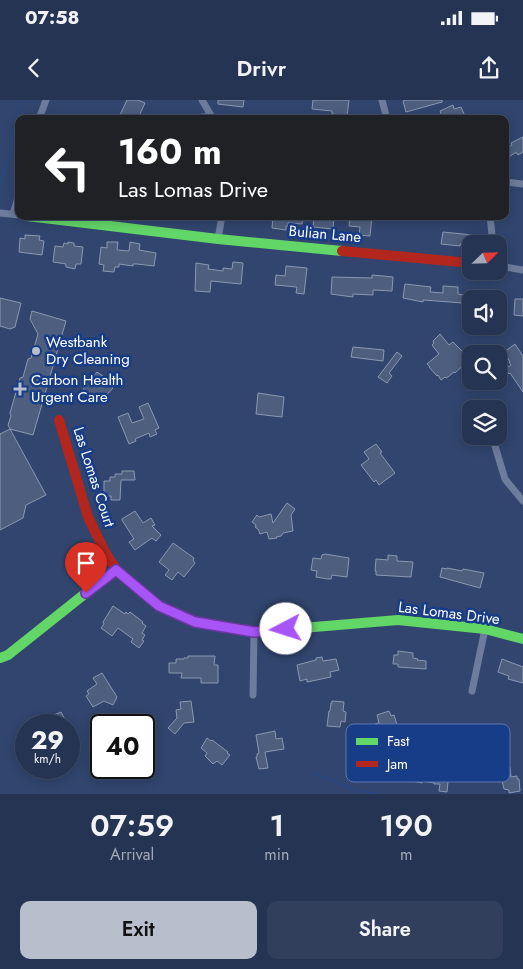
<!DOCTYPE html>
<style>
:root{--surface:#253452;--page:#313f5c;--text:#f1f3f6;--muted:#a3aab8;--line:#424f69;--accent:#b7becc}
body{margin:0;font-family:Jost,sans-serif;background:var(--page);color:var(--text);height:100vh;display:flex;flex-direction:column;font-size:19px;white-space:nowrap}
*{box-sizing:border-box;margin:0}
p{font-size:16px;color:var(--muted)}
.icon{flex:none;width:28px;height:28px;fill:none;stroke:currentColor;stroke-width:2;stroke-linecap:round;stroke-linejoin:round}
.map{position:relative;height:694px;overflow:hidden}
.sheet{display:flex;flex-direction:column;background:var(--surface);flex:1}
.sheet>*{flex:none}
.banner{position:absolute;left:15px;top:15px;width:494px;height:105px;border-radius:10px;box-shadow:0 2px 12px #0003,0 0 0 1px var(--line);background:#202124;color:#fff;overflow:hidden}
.needle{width:32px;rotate:67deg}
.fabs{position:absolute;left:462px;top:135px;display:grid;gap:10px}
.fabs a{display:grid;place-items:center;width:45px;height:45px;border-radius:10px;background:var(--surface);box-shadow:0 2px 12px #0003,0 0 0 1px var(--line);font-size:25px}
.speed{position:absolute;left:15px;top:614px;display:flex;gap:10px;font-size:25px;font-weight:700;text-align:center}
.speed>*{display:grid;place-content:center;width:65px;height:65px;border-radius:50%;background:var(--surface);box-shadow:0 2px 12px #0003,0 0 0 1px var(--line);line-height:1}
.speed small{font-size:12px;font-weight:400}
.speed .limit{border:2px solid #111;border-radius:8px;background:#fff;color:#111}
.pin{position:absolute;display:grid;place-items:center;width:42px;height:42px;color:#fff;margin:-51px -21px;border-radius:50% 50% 50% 0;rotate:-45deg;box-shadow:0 0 5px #0007}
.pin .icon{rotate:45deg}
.me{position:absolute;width:55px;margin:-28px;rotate:265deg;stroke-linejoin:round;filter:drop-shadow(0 0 4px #0008)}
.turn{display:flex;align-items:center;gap:18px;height:105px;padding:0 20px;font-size:22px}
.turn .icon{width:65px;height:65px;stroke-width:2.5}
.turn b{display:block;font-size:35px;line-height:42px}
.eta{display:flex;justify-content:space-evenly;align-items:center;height:85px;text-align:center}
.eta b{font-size:30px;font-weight:600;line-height:35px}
.button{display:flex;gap:10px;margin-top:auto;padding:10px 20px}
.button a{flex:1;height:58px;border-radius:10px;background:var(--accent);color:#111;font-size:20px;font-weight:600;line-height:58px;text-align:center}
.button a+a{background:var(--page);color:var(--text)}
.status{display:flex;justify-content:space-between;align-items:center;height:35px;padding:0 25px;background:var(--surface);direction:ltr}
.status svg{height:14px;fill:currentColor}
header{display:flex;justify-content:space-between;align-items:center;height:65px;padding:0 20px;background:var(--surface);font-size:22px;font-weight:600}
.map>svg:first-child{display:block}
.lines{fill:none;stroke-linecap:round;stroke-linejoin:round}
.stream{stroke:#2c477d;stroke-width:2.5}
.building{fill:#4d5e7e;stroke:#8c98b1}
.street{stroke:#6d7c9c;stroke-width:7}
.fast{stroke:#63d668;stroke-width:10}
.jam{stroke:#b3261e;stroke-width:10}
.route-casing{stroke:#6d37a1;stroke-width:12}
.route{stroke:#a855f7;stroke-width:9}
.poi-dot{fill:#b7becc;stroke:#173c88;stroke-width:2}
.labels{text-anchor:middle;stroke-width:5;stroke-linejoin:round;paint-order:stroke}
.street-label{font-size:15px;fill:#fff;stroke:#173c88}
.poi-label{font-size:15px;fill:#fff;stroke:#173c88;text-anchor:start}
.key{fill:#173c88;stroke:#5d76ac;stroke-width:1}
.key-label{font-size:14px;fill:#fff}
</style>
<div class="status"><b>07:58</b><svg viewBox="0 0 49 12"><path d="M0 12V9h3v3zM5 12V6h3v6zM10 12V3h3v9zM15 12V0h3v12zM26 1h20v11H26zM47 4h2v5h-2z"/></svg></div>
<header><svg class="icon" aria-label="back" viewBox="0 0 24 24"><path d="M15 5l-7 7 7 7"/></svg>Drivr<svg class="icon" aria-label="share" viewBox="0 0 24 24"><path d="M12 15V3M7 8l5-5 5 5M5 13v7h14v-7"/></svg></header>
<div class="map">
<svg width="523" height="694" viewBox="0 0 523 694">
<rect width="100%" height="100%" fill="#31456e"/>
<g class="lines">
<!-- stream -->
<path class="stream" d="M0,85L22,0
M314,673L352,689L378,694"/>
</g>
<!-- building -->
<path class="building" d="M127,0H138L145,3L140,14L151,19H122L119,17Z
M218,0H244L243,7L218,4Z
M313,0H349L347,16L332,14V11L312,9Z
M406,0H442V2L406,12L403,1Z
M453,5L454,9L461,7L465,16L458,19H443L440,11Z
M523,37V52L518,55L517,53H515L505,59V49L512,45L511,43Z
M273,116H303L302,124L288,123V126H286V130L272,128Z
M314,116H334L333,129L313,127Z
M350,116H372L370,136L359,135L360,127L349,126Z
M443,132L473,135L472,144L471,145L460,144V146L441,144Z
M25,135L40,136L39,140L44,141L42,155L19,152L20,138L25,139Z
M68,142L74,143V146L83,147L81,164H76L75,169L66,167V164L53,162L55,146L63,147L64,143L68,144Z
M107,142H118L117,150L129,151L130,142L140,144L139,150L156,153L154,166L137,164H133V166L119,164V167H115L114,172L103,171L104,165L99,164L101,147L107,148Z
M233,162L243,163L241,184L211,181L210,192L195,191L196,163L209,165L208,169L223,171V168L232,169Z
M286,166L307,168L304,194L296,193L297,187L275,185L276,175L285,176Z
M372,175L393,177L392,191L373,190V195L353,194V197L331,194L332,177L372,178Z
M405,184L431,187L430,192L443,193V186L458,187V194L463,195V203L423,200V202L403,198Z
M0,198L21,203L15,227L10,229L0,226Z
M515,199H523V216L514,215Z
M32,211L66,221L33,335L10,329L8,325L11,316L10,313L20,278L23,277L28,259L31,258L38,234L30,219Z
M440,234L449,245L453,242L470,259L455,273L454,272L448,277L446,278L445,277L441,280L438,275L437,276L429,267H430L427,264L439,254L432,245L434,243L433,241Z
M515,244L523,256V292L510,273L509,274L505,269L511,265L509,262H510L504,252Z
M353,247L384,250L383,261L351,257Z
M397,252L402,256L389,273L392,276L387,283L378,277Z
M97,272L103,276L104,280L113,288L102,300L97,301L83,289Z
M258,293L284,297L282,317L256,314Z
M148,303L159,328L155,330L157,334L150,337L149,333L135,339L136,341L129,344L118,317L128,313L132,323L144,319L139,307Z
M10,329L46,395L26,405L23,418L0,430V334Z
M376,344L382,352L380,353L395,373L379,385L376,380L374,382L361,365L369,359L364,352Z
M122,371H134L135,380H121L120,400H111V396H104V381H110V377H115V374H122Z
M287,403L295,409L291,415L293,431L283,433L281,436L276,437L277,438L269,439L267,432L260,434L258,429L255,427L256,425L252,422L257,415L259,417L271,414L273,423Z
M135,411L143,423L151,418L155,425L152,426L161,435L156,441L152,438L135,450L129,442L134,439L122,420V419Z
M173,443L194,458L193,460L195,463L184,477L178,472L172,480L165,475L169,470L159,462Z
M325,454L349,458L347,477L332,475L331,479H328L316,477L317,471L311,470L313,458L321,459L322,455Z
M388,455L397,456V461L413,462L411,477L376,475V471H375L376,459L388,460Z
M442,468L447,469V468L462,471L463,469L484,473L480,488L440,477Z
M113,506L125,514L126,512L128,514L130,512L143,522L142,523L146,526L142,533L145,535L142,540L144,541L139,548L131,542L133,539L118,528L112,536L101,528L104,524L103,522Z
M398,551L413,553V558L418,559L417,560L426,561V569L398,567V564H393L394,555H398Z
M188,556H215L214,565H218V583H201V578H181L182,573H169V563H176V559H184V558H188Z
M322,557L323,561L336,559L339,570L330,572L331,577L307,582V579L300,581L297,565L316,560V558Z
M502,559L523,567V583L508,579L509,576L498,572Z
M102,573L117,597L113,605L104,601L93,607L86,596L89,594L87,591L97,584L93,578Z
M191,601L194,622L184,623L175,634L168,628L177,618L176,610L181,609L180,602Z
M332,601L344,602L343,611L346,612L345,622L341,621L340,627L327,626L329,611H330L331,603H332Z
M389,611L391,616L394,615L399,631L396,632L398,638L385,642L382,633L379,634L375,624L379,623L377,615Z
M61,612L68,625H36L47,618Z
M275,631L276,639L282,638L284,649L265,652L268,668L259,669L256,657H257V654L259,653L256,635Z
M207,638L211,641L212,640L228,652L227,653L230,655L222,665L217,661L213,664L205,656L207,653L201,648Z
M496,659L497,661L500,660L501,663H506V667H510L511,677L517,676V679H519L520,691L509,693V690L504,689L501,676L496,677V675H487L485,662Z
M421,660H428L427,663L445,664V670L449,671L447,692L439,691L440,684H434V683L422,681V683L408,680L409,670H411V666L420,667Z"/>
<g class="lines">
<!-- street -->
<path class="street" d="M202,0L213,19
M382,0L387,19
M39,19L46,0
M188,19L211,16
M505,82L523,84
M0,113L19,115
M13,114L19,94
M490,116L493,144
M218,139L222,116
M499,166L523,170
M492,336L505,379L523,401
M472,591L485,529
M253,595L254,532"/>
<!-- fast -->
<path class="fast" d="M27,116L218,139L342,151
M192,521L254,532L398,520L485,529L523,539
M0,558L8,555L116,469"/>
<!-- jam -->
<path class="jam" d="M342,151L471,163
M59,320L88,417L105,452L116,469L159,506L192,521"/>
</g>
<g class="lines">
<!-- route casing -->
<g class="route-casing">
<path id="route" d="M86,493L116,470L159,506L195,522L254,532L286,529"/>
</g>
<!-- route -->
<use href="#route" class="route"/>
</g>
<!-- markers -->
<g class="poi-dot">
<circle cx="36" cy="251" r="5"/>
<path d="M17.5 281.5h5v5h5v5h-5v5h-5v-5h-5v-5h5z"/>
</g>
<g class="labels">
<!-- street labels -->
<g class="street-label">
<text transform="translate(325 134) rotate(5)" y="5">Bulian Lane</text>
<text transform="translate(94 377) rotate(72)" y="5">Las Lomas Court</text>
<text transform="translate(449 513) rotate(7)" y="5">Las Lomas Drive</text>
</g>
<!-- poi labels -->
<g class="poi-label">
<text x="46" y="247">Westbank<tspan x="46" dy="17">Dry Cleaning</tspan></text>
<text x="31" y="285">Carbon Health<tspan x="31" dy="17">Urgent Care</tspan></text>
</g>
</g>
<!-- legend -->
<rect x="346" y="624" width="164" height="58" rx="8" class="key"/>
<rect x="356" y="638" width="22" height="7" fill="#63d668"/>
<rect x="356" y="661" width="22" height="6" fill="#b3261e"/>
<g class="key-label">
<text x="387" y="646">Fast</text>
<text x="387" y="669">Jam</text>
</g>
</svg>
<div class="fabs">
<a><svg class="needle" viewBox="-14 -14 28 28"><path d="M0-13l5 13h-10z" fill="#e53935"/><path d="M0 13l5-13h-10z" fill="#a3aab8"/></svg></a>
<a><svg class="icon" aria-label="sound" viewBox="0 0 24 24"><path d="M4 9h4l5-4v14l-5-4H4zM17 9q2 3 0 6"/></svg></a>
<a><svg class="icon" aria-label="search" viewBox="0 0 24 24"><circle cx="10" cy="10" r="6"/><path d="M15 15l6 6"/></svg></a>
<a><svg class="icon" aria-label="layers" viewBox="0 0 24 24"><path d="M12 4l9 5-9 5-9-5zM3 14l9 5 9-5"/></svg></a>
</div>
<div class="speed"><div>29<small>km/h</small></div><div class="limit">40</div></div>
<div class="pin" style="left:86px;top:493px;background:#d93025"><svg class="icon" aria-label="arrive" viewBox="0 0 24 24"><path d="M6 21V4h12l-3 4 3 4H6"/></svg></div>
<svg class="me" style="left:286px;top:529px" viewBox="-20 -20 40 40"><circle r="19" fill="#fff"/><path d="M0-13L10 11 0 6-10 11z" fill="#a855f7"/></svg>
<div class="banner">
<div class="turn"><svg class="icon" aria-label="left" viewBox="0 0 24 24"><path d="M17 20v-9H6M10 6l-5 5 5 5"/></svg><div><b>160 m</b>Las Lomas Drive</div></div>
</div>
</div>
<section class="sheet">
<div class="eta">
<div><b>07:59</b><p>Arrival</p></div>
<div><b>1</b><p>min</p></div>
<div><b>190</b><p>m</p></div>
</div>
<div class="button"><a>Exit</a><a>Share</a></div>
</section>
